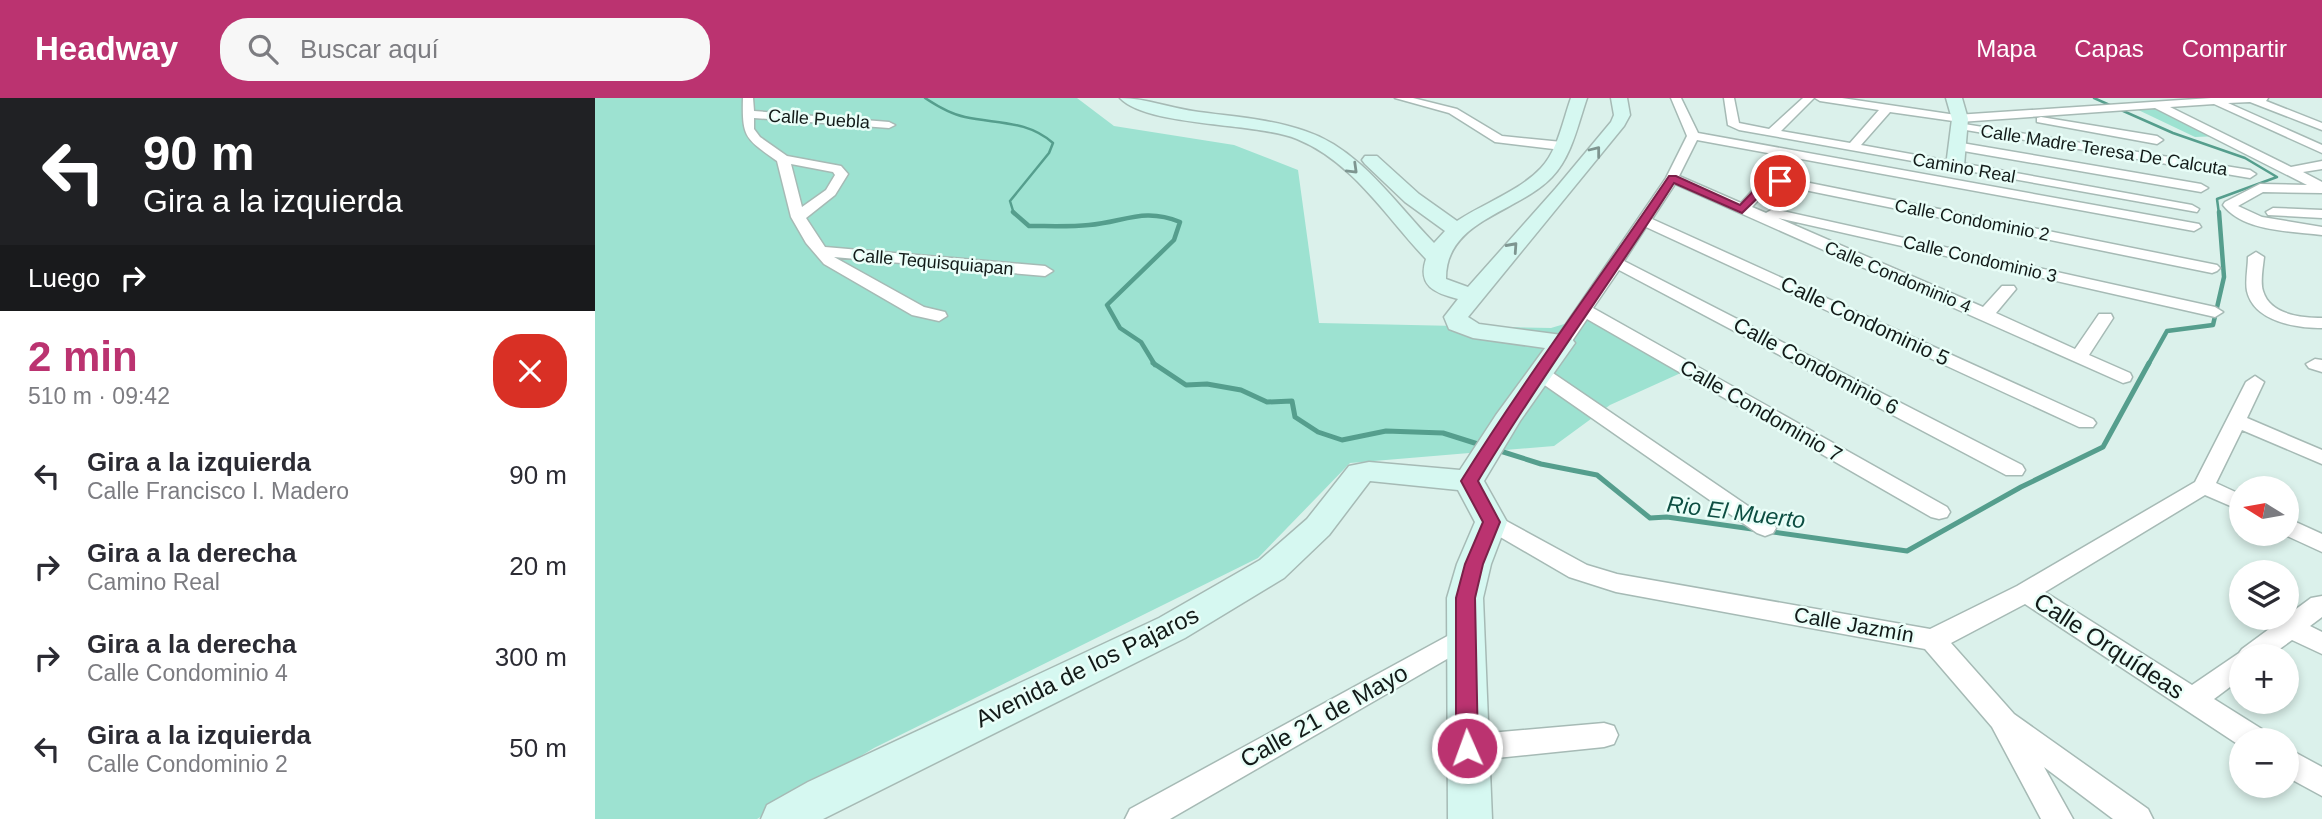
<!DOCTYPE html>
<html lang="es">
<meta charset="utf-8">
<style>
:root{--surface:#fff;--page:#f7f7f7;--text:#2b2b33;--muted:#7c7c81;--accent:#bb3370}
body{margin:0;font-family:Arial,sans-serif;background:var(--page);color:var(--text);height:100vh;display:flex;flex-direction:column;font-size:26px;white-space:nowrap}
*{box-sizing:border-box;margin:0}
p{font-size:23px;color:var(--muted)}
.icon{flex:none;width:38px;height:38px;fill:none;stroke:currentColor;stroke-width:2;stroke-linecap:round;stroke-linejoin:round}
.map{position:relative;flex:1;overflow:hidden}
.sheet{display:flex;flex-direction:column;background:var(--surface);width:595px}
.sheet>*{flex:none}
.top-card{background:#202124;color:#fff;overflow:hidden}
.needle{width:46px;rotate:281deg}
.buttons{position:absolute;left:1634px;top:378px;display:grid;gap:14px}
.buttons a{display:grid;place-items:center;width:70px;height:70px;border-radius:50%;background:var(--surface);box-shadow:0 4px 10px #0003;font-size:35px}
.pin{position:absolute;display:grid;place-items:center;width:60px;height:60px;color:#fff;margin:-30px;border:4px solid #fff;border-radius:50%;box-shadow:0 2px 7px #0007}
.me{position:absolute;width:77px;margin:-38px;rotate:358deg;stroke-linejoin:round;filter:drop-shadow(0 0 5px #0008)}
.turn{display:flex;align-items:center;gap:24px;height:147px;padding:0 28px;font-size:32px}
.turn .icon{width:91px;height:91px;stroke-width:2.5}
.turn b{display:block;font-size:49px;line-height:60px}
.then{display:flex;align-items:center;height:66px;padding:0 28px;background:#0003;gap:14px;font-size:26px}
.round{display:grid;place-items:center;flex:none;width:74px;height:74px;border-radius:28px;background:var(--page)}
.overview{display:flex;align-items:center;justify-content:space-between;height:119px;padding:0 28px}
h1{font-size:42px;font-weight:600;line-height:52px;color:var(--accent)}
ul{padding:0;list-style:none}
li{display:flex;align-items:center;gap:21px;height:91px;padding:0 28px}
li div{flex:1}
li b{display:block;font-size:26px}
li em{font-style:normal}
header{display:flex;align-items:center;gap:42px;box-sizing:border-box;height:98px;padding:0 35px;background:var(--accent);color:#fff}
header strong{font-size:33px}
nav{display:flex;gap:38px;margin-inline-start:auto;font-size:24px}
.search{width:490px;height:63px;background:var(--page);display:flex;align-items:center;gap:18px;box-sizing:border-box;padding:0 24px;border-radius:28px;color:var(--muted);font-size:26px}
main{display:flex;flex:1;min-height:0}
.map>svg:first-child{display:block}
.green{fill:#9de2d1}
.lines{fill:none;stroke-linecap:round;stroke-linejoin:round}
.stream-far2{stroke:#559e8d;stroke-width:2.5}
.stream-far1{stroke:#559e8d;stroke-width:4.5}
.stream{stroke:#559e8d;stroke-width:5}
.street-casing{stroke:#a6bab5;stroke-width:3}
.secondary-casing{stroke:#a6bab5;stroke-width:3}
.street{fill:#fff;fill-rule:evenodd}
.secondary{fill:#d6f8f1;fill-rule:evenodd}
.oneway{stroke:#7e9590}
.route{fill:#bb3370;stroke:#7a2149;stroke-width:2}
.labels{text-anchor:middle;stroke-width:5;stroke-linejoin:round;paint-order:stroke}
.far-street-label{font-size:18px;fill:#131b19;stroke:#e9fef8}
.street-label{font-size:21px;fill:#131b19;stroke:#e9fef8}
.water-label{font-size:23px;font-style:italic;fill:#0d4e42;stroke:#e9fef8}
.near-street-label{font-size:24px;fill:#131b19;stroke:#e9fef8}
</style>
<header>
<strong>Headway</strong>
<div class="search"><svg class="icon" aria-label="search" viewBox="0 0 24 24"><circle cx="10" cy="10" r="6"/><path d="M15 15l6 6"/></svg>Buscar aquí</div>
<nav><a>Mapa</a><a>Capas</a><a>Compartir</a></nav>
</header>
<main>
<section class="sheet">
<div class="top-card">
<div class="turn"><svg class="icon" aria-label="left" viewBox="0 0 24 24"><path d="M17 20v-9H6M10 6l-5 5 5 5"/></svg><div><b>90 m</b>Gira a la izquierda</div></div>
<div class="then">Luego<svg class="icon" aria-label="right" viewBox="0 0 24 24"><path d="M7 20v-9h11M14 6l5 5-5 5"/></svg></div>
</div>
<div class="overview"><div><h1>2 min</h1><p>510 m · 09:42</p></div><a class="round" style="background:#d93025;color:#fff"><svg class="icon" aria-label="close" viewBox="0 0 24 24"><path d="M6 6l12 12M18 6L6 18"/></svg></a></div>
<ul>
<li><svg class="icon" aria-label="left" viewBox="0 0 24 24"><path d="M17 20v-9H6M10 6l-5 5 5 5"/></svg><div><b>Gira a la izquierda</b><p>Calle Francisco I. Madero</p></div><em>90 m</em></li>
<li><svg class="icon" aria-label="right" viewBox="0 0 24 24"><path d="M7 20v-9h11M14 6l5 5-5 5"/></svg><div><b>Gira a la derecha</b><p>Camino Real</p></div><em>20 m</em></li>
<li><svg class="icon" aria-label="right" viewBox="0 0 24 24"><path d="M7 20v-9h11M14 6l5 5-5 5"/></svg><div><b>Gira a la derecha</b><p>Calle Condominio 4</p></div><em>300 m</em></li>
<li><svg class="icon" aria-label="left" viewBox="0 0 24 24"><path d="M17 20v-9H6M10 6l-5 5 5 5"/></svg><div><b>Gira a la izquierda</b><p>Calle Condominio 2</p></div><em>50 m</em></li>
</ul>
</section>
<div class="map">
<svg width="1727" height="721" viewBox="0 0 1727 721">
<rect width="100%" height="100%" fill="#dbf1eb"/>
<!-- green -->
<path class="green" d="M0,0H482L519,28L639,47L703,72L724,225L956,230L1006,215L1099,269L1015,307L959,348L755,365L663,460L279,650L162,721H0Z
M1560,7L1626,38L1600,39L1537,9Z"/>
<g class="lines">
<!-- stream-far2 -->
<path class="stream-far2" d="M330,0C342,8 355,16 370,19C402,26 432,22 458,45L454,55L415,103L419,116
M1499,0L1578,35L1650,60L1682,79L1622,101L1624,116"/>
<!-- stream-far1 -->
<path class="stream-far1" d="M418,114L434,128C454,128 475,129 494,127C529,124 549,109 585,124L579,142L512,207L525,230L546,244L560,267
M1553,267L1572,233L1618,227L1629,179L1624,114"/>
<!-- stream -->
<path class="stream" d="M558,265L591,287L612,286L646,292L672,304L697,303L700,319L723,334L747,342L791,333L848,335L886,347
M902,352L946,366L1002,377L1055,420L1072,419L1312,453L1426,389L1508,349L1554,265"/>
<!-- street casing -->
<g class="street-casing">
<path id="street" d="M148,0H158L159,13L294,24L300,27L294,30L159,20V31L165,39L192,58L246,68L253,76L240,97L211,120L230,149L450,168L458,173L450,178L239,159L329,209L350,214L352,218L344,223L317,217L229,166L211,145L196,119L182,63C150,40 147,40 148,0ZM196,66L238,74L240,77L231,92L207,109Z
M800,0H818L862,11L907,38L967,44L973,48L967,52L900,44L854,15Z
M1076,0H1086L1103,35L1604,126L1606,129L1599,133L1102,42L1084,78L1146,105L1167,82L1185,79L1622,167L1625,170L1622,173L1617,175L1185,87L1176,88L1157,109L1171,115L1178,111L1620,209L1628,214L1620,219L1183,120L1388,209L1407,188H1419L1421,191L1401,215L1480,251L1504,216H1516L1518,220L1494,257L1535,275L1537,279L1535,283L1528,285L1080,86L1057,121L1498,321L1501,325L1498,329H1484L1051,129L1029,163L1427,367L1430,372L1427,377H1411L1024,172L998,210L1352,409L1355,414L1352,419L1344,421L1336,419L992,221L973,249L967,250L958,245L1071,80L1092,38Z
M1129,0H1139L1144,25L1174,31L1208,0H1219L1186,33L1255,45L1284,12L1225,3L1220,0H1247L1361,17L1616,0H1673L1671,3L1727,25V32L1655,4L1633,5L1727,47V55L1619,6L1575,9L1696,69L1727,63V71L1708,74L1727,84V95L1668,94L1643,108L1667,119L1727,129V137C1696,133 1649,134 1628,107L1630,104L1665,86L1712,87L1560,10L1365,24L1295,14L1266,47L1597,107L1604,111L1602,114L1144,32L1133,27Z
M1446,19L1562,38L1568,42L1562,46L1442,24V20Z
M1363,25L1655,72L1661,76L1655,80L1359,30L1357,28Z
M1361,44L1606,86L1613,90L1606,94L1357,51V45Z
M1678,110L1727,112V120L1673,117L1671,114Z
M1661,154L1669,159C1668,169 1665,184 1668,193C1675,217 1707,220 1727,220V230C1702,230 1659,224 1652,193C1650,183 1653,169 1653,159Z
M1720,261L1727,262V274L1714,270L1711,266Z
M945,269L952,271L1178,425L1181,430L1178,435L1170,438L1162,435L938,279L936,275Z
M1660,278L1669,284L1652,320L1727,352V366L1647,332L1621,385L1647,397V413L1610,397L1450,494L1597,587L1644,555L1647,551L1716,500L1727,498V519L1715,528L1727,534V556L1697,542L1675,558H1647V580L1619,601L1670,633L1674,642H1647V649L1430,506L1356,545L1419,616L1553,711L1558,721H1518L1449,669L1478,721H1446L1397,629L1330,551L1021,494L974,479L888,429L885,424L888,419L896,416L904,419L992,467L1022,476L1335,531L1422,488L1600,384L1651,284Z
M1692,420L1727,436V454L1688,436H1692Z
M869,529L878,532L882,539L878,546L575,721H530L535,711Z
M1009,625L1019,628L1023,637L1019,646L1009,649L872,663L862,659L857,650L862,641L872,637Z
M1692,650L1727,669V698L1692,679Z"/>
</g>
<!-- secondary casing -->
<g class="secondary-casing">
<path id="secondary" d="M525,0C552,0 577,11 604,14C640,19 676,21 710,33C765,51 800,105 839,145L850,133L810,104L770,66L767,62L770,58H782L824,96L862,123C889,105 923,94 946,70C963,52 968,22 976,0H992C983,26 977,58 957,79C923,115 850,122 851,181L873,189L961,90L1016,24L1019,17L1016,0H1032L1035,17L1029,28L873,219L884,226L967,237L976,240L980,245L925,323L889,383L912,424L896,466L888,500L897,721H853L852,500L862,466L880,424L863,392L775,383L734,437L689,480L590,540L228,721H166L172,707L213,684L564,520L665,462L712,421L754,368L774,364L865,372L901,317L950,250L878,240L854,231L849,219L863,201C840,195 822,188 831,161C791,119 757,63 702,41C660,24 552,29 525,0Z
M1351,0H1367L1373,21L1369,68L1360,73L1351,68L1357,21Z"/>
</g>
<!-- street -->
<use href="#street" class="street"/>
<!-- secondary -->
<use href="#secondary" class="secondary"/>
</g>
<!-- one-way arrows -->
<defs><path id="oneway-chevron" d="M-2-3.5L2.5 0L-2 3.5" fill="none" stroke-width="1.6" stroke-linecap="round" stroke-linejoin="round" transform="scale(1.75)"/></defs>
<g class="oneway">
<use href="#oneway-chevron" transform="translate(1001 53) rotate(-52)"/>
<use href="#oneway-chevron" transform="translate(758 71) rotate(44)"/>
<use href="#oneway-chevron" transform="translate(918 149) rotate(-48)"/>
</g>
<!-- route -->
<path class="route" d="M1074,78H1081L1145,107L1168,83L1185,80L1190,83L1175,88L1147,115L1079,85C1015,186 944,281 883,383L905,424L888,466L880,500L883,650L880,656L872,659L865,656L861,650V500L870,466L888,424L866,383C931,279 1005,180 1074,78Z"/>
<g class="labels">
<!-- far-street labels -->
<g class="far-street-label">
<text transform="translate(224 21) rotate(4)" y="6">Calle Puebla</text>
<text transform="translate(1509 52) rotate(9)" y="6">Calle Madre Teresa De Calcuta</text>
<text transform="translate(1369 70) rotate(10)" y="6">Camino Real</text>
<text transform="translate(1377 122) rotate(11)" y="6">Calle Condominio 2</text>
<text transform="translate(1385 161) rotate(13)" y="6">Calle Condominio 3</text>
<text transform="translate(338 164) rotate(5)" y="6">Calle Tequisquiapan</text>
<text transform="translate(1303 179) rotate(23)" y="6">Calle Condominio 4</text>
</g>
<!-- street labels -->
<g class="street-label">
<text transform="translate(1270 223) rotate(25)" y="7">Calle Condominio 5</text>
<text transform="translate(1221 268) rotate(28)" y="7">Calle Condominio 6</text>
<text transform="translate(1166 313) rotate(30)" y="7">Calle Condominio 7</text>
<text transform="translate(1259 527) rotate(10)" y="7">Calle Jazmín</text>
</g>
<!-- water labels -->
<g class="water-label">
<text transform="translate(1141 414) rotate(7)" y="8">Rio El Muerto</text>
</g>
<!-- near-street labels -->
<g class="near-street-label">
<text transform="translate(1514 548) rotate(33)" y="8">Calle Orquídeas</text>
<text transform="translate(492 569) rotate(-26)" y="8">Avenida de los Pajaros</text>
<text transform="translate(729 618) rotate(-29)" y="8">Calle 21 de Mayo</text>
</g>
</g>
</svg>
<div class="buttons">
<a><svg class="needle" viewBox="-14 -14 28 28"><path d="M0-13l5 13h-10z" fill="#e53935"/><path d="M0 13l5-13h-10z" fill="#7c7c81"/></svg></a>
<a><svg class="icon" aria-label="layers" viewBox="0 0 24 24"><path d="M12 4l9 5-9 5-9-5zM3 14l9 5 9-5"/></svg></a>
<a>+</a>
<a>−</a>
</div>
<div class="pin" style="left:1185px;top:83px;background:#d93025"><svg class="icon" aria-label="arrive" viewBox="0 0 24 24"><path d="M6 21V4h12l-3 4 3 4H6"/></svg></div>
<svg class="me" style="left:872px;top:650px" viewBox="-20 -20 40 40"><circle r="17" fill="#bb3370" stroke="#fff" stroke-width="3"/><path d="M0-11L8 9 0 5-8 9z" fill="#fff"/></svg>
</div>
</main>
